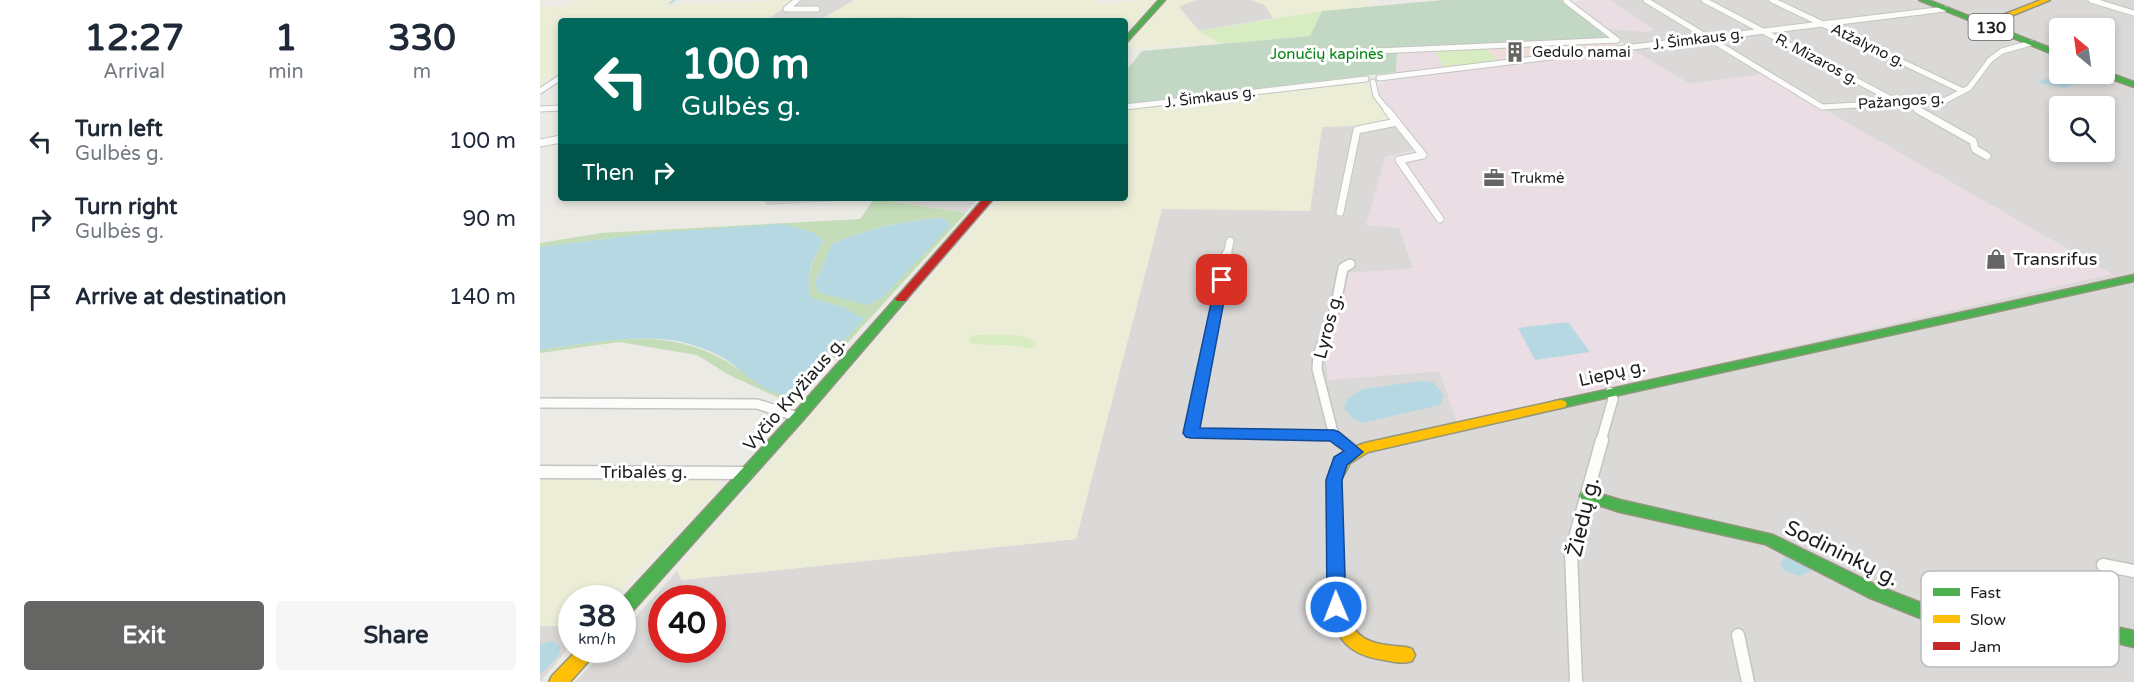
<!DOCTYPE html>
<meta charset="utf-8">
<style>
:root{--surface:#fff;--page:#f6f6f7;--text:#1f2937;--muted:#747a83;--accent:#656563}
body{margin:0;font-family:"Varela Round",sans-serif;background:var(--page);color:var(--text);height:100vh;display:flex;flex-direction:column;font-size:22px;white-space:nowrap}
*{box-sizing:border-box;margin:0}
p{font-size:20px;color:var(--muted)}
.icon{flex:none;width:33px;height:33px;fill:none;stroke:currentColor;stroke-width:2;stroke-linecap:round;stroke-linejoin:round}
.map{position:relative;flex:1;overflow:hidden}
.side{display:flex;flex-direction:column;background:var(--surface);width:540px}
.side>*{flex:none}
.banner{position:absolute;left:18px;top:18px;width:570px;height:183px;border-radius:6px;box-shadow:0 3px 9px #0003;background:#00695c;color:#fff;overflow:hidden}
.needle{width:39px;rotate:331deg}
.fabs{position:absolute;left:1509px;top:18px;display:grid;gap:12px}
.fabs a{display:grid;place-items:center;width:66px;height:66px;border-radius:6px;background:var(--surface);box-shadow:0 3px 9px #0003;font-size:30px}
.speed{position:absolute;left:18px;top:585px;display:flex;gap:12px;font-size:30px;font-weight:700;text-align:center}
.speed>*{display:grid;place-content:center;width:78px;height:78px;border-radius:50%;background:var(--surface);box-shadow:0 3px 9px #0003;line-height:1}
.speed small{font-size:15px;font-weight:400}
.speed .limit{border:9px solid #d22;background:#fff;color:#111}
.pin{position:absolute;display:grid;place-items:center;width:51px;height:51px;color:#fff;margin:-26px;border-radius:12px;box-shadow:0 3px 9px #0006}
.me{position:absolute;width:66px;margin:-33px;rotate:359deg;stroke-linejoin:round;filter:drop-shadow(0 0 4px #0008)}
.turn{display:flex;align-items:center;gap:21px;height:126px;padding:0 24px;font-size:27px}
.turn .icon{width:78px;height:78px;stroke-width:2.5}
.turn b{display:block;font-size:42px;line-height:51px}
.then{display:flex;align-items:center;height:57px;padding:0 24px;background:#0003;gap:12px;font-size:22px}
.eta{display:flex;justify-content:space-evenly;align-items:center;height:102px;text-align:center}
.eta b{font-size:36px;font-weight:800;line-height:42px}
.primary-button{display:flex;gap:12px;margin-top:auto;padding:12px 24px}
.primary-button a{flex:1;height:69px;border-radius:6px;background:var(--accent);color:#fff;font-size:24px;font-weight:800;line-height:69px;text-align:center}
.primary-button a+a{background:var(--page);color:var(--text)}
ul{padding:0;list-style:none}
li{display:flex;align-items:center;gap:18px;height:78px;padding:0 24px}
li div{flex:1}
li b{display:block;font-size:22px}
li em{font-style:normal}
main{display:flex;flex:1;min-height:0}
.map>svg:first-child{display:block}
.residential{fill:#dbd9d7;fill-rule:evenodd}
.commercial{fill:#efddd9}
.industrial{fill:#eadee4}
.farmland{fill:#ecedd7}
.grass{fill:#d7ecc1}
.forest{fill:#c4ddb8;fill-rule:evenodd}
.cemetery{fill:#c3d8c4}
.water{fill:#b6d8e2}
.lines{fill:none;stroke-linecap:round;stroke-linejoin:round}
.stream{stroke:#b6d8e2;stroke-width:1.5}
.street-far3-casing{stroke:#c4c4c1;stroke-width:7}
.street-far2-casing{stroke:#c4c4c1;stroke-width:9}
.street-far1-casing{stroke:#c4c4c1;stroke-width:12}
.street-casing{stroke:#c4c4c1;stroke-width:15}
.fast-casing{stroke:#93967c;stroke-width:3}
.slow-casing{stroke:#93967c;stroke-width:3}
.jam-casing{stroke:#93967c;stroke-width:3}
.street-far3{stroke:#fcfcfb;stroke-width:5}
.street-far2{stroke:#fcfcfb;stroke-width:7}
.street-far1{stroke:#fcfcfb;stroke-width:9}
.street{stroke:#fcfcfb;stroke-width:12}
.fast{fill:#4caf50;fill-rule:evenodd}
.slow{fill:#ffc107;fill-rule:evenodd}
.jam{fill:#c62828;fill-rule:evenodd}
.route{fill:#1a73e8;stroke:#114b97;stroke-width:1.5}
.labels{text-anchor:middle;stroke-width:6;stroke-linejoin:round;paint-order:stroke}
.far-street-label{font-size:15px;fill:#1d1d1d;stroke:#fff}
.far-poi-label{font-size:15px;fill:#1d1d1d;stroke:#fff;text-anchor:start}
.far-park-label{font-size:15px;fill:#038312;stroke:#fff}
.shield{fill:#fff;stroke:#616161;stroke-width:1.5}
.shield-label{font-size:16px;font-weight:bold;fill:#1d1d1d}
.poi-label{font-size:18px;fill:#1d1d1d;stroke:#fff;text-anchor:start}
.street-label{font-size:18px;fill:#1d1d1d;stroke:#fff}
.near-street-label{font-size:21px;fill:#1d1d1d;stroke:#fff}
.key{fill:#fff;stroke:#bbb;stroke-width:1.5}
.key-label{font-size:16px;fill:#1d1d1d}
</style>
<main>
<section class="side">
<div class="eta">
<div><b>12:27</b><p>Arrival</p></div>
<div><b>1</b><p>min</p></div>
<div><b>330</b><p>m</p></div>
</div>
<ul>
<li><svg class="icon" aria-label="left" viewBox="0 0 24 24"><path d="M17 20v-9H6M10 6l-5 5 5 5"/></svg><div><b>Turn left</b><p>Gulbės g.</p></div><em>100 m</em></li>
<li><svg class="icon" aria-label="right" viewBox="0 0 24 24"><path d="M7 20v-9h11M14 6l5 5-5 5"/></svg><div><b>Turn right</b><p>Gulbės g.</p></div><em>90 m</em></li>
<li><svg class="icon" aria-label="arrive" viewBox="0 0 24 24"><path d="M6 21V4h12l-3 4 3 4H6"/></svg><div><b>Arrive at destination</b></div><em>140 m</em></li>
</ul>
<div class="primary-button"><a>Exit</a><a>Share</a></div>
</section>
<div class="map">
<svg width="1594" height="682" viewBox="0 0 1594 682">
<rect width="100%" height="100%" fill="#eceae5"/>
<!-- residential -->
<path class="residential" d="M254,0H314L285,18L367,17L363,21L227,20Z
M656,0H711L725,5L733,18L659,31L638,6Z
M1070,0H1374L1519,59L1520,74H1555L1594,89V682H35L65,650H82L83,631L137,571L142,580L536,539L622,208L770,210L782,126H814L861,119L883,149L826,225L859,228L874,269L788,380L900,371L917,422L1571,274L1222,74L1150,84L1091,49L1064,28L1107,32L1114,30ZM1520,106H1564V152H1520ZM122,598H172V650H122Z
M1390,0H1502L1452,19L1434,17Z
M1512,0H1594V81L1565,69L1564,28H1520L1519,51L1460,28L1456,23Z
M219,198H439L426,213L334,199L228,205Z
M31,622V645L0,682V626H17Z"/>
<!-- commercial -->
<path class="commercial" d="M1064,42L1080,45L958,62L947,49Z"/>
<!-- industrial -->
<path class="industrial" d="M1052,0H1070L1114,30L1107,32L1064,28L1032,2Z
M1091,49L1150,84L1222,74L1571,274L917,422L900,371L788,380L785,356L809,273L874,268L859,228L826,225L845,157L882,148L837,91L839,84L850,79Z
M895,52L905,68L856,74L857,53Z"/>
<!-- farmland -->
<path class="farmland" d="M44,0H131L126,5L254,0L228,19H256L21,21V73L0,86V7L24,6Z
M314,0H554L557,4L616,0L608,9L599,13L601,16L594,24H585V21H363L366,17L283,18Z
M627,0H656L638,7L659,31L678,43L585,49Z
M711,0H828L827,7L733,18L725,5Z
M821,81L828,84L831,95L852,121L814,126L782,127L770,211L622,209L536,539L142,580L137,571L460,198H585V111Z
M0,479L174,480L179,486L171,497L72,598H32L31,622L17,626H0Z"/>
<!-- grass -->
<path class="grass" d="M782,11L770,36L681,44L659,31Z
M947,49L958,62L905,68L895,52Z
M437,335C454,335 484,332 497,343L490,349C473,342 440,348 428,341L431,337Z"/>
<!-- forest -->
<path class="forest" d="M334,199L426,213L252,404L189,375L157,355L79,342L0,353V350C72,340 134,324 198,369L303,307L270,298C266,275 272,261 283,241L120,232L0,247V243L62,233L320,219ZM404,218L275,282L292,244C328,228 365,220 404,218Z"/>
<!-- cemetery -->
<path class="cemetery" d="M903,0H1022L1069,37L813,54L857,53L856,72L585,104V72L602,51L770,36L782,11Z"/>
<!-- water -->
<path class="water" d="M1520,74H1530L1543,79L1542,82L1525,88L1500,83L1499,81Z
M404,218L411,225L343,297L328,305L279,293L275,282L292,244C328,228 366,220 404,218Z
M243,224L275,233L283,241C272,261 265,275 271,298L303,307L324,319L255,395C222,399 204,367 176,354C165,349 149,343 137,341C92,334 45,344 0,350V247L120,232Z
M1028,322L1050,352L995,360L978,328Z
M881,381L893,382L904,395L900,405L822,423L813,419L804,408L807,399L823,389Z
M1255,556L1270,565L1271,571L1259,576L1245,571L1240,563L1245,557Z
M12,641L20,646L19,655L0,675V644Z"/>
<g class="lines">
<!-- stream -->
<path class="stream" d="M130,3L135,0"/>
<!-- street-far3 casing -->
<g class="street-far3-casing">
<path id="street-far3" d="M257,0L246,9H277
M1106,0L1282,107L1406,100L1429,88L1450,60L1462,51L1491,43
M1164,0L1357,102
M1232,0L1423,91
M1551,0L1594,13
M1026,1L1077,40
M815,52L1077,40
M839,78L1405,9
M833,82L836,96L848,111
M0,91L21,77
M1366,103L1381,111
M585,107L826,79
M0,109L21,108"/>
</g>
<!-- street-far2 casing -->
<g class="street-far2-casing">
<path id="street-far2" d="M847,110L883,155L859,160L900,219
M1378,110L1433,141L1435,149L1447,156
M0,143L21,139
M800,212L817,130L857,122
M687,255L690,241"/>
</g>
<!-- street-far1 casing -->
<g class="street-far1-casing">
<path id="street-far1" d="M687,254L651,433L794,436
M0,403L217,404L258,417
M801,441L794,436L777,369L778,355L795,309L803,268L810,264
M1061,441L1073,399L1070,392"/>
</g>
<!-- street casing -->
<g class="street-casing">
<path id="street" d="M799,440L815,452
M0,472L208,473
M1563,565L1594,571
M1198,635L1208,682
M1036,682L1031,552L1062,440"/>
</g>
<!-- fast casing -->
<g class="fast-casing">
<path id="fast" d="M619,0H625L585,44V38Z
M1379,0H1388L1520,52V57Z
M1564,71L1594,82V87L1561,75L1564,74Z
M1594,275V281L1020,408L1015,407L1013,404L1015,401L1020,400Z
M361,296L365,297L367,299L365,301L263,420L88,616L82,618V599L253,414L357,297Z
M1047,490L1080,500L1233,535L1340,587L1481,642L1505,647L1494,618L1496,613L1502,611L1594,631V647L1514,628L1523,648L1519,658L1505,663L1480,658L1328,597L1225,544L1080,512L1042,500L1040,496L1042,492Z"/>
</g>
<!-- slow casing -->
<g class="slow-casing">
<path id="slow" d="M1501,0H1510L1459,21L1441,25L1438,23L1455,18Z
M1020,400L1025,401L1027,404L1025,407L828,452L810,463L801,480L804,607C815,643 832,644 866,647L872,649L875,655L872,661C863,664 854,662 844,660C809,655 797,640 788,607L787,480L791,468L800,456L809,449L825,443Z
M37,650H57L54,655L30,682H9L12,676Z"/>
</g>
<!-- jam casing -->
<g class="jam-casing">
<path id="jam" d="M444,198H454L365,301H357L355,299L357,297Z"/>
</g>
<!-- street-far3 -->
<use href="#street-far3" class="street-far3"/>
<!-- street-far2 -->
<use href="#street-far2" class="street-far2"/>
<!-- street-far1 -->
<use href="#street-far1" class="street-far1"/>
<!-- street -->
<use href="#street" class="street"/>
<!-- fast -->
<use href="#fast" class="fast"/>
<!-- slow -->
<use href="#slow" class="slow"/>
<!-- jam -->
<use href="#jam" class="jam"/>
</g>
<!-- route -->
<path class="route" d="M682,276L688,280L660,428L794,430L799,432L823,452L807,465L802,480L806,607L803,612L796,615L790,612L787,607L786,480L794,457L804,451L790,441L651,438L646,437L643,433L676,280Z"/>
<!-- icons -->
<defs>
<g id="building-bare" transform="scale(1.62)"><path d="M-4-6H4V6H1V3H-1V6H-4ZM-2.5-4.3h1.7v1.8h-1.7ZM.8-4.3h1.7v1.8H.8ZM-2.5-1h1.7V.8h-1.7ZM.8-1h1.7V.8H.8Z" fill="#656563" stroke="#fff" stroke-width="2.5" paint-order="stroke"/></g>
<g id="office-bare" transform="scale(1.62)"><path d="M-6-3h4V-5.5h4V-3h4V5H-6ZM-1-4.5V-3h2v-1.5ZM-6 0V1H6V0Z" fill="#656563" stroke="#fff" stroke-width="2.5" paint-order="stroke"/></g>
<g id="shop-bare" transform="scale(1.62)"><path d="M-5-2.5h2.3a2.7 3.5 0 0 1 5.4 0H5L5.5 6h-11ZM-1.5-2.5h3a1.5 2.3 0 0 0-3 0Z" fill="#656563" stroke="#fff" stroke-width="2.5" paint-order="stroke"/></g>
</defs>
<g fill-rule="evenodd">
<use href="#building-bare" x="975" y="52"/>
<use href="#office-bare" x="954" y="178"/>
<use href="#shop-bare" x="1456" y="259"/>
</g>
<g class="labels">
<!-- far-street labels -->
<g class="far-street-label">
<text transform="translate(1158 39) rotate(-7)" y="5">J. Šimkaus g.</text>
<text transform="translate(1328 45) rotate(26)" y="5">Atžalyno g.</text>
<text transform="translate(1277 59) rotate(28)" y="5">R. Mizaros g.</text>
<text transform="translate(670 97) rotate(-7)" y="5">J. Šimkaus g.</text>
<text transform="translate(1361 101) rotate(-4)" y="5">Pažangos g.</text>
</g>
<!-- far-poi labels -->
<g class="far-poi-label">
<text x="992" y="57">Gedulo namai</text>
<text x="971" y="183">Trukmė</text>
</g>
<!-- far-park labels -->
<g class="far-park-label">
<text x="787" y="59">Jonučių kapinės</text>
</g>
<!-- shield labels -->
<rect class="shield" x="1428.5" y="14" width="45" height="26" rx="4.5"/>
<g class="shield-label">
<text x="1451" y="33">130</text>
</g>
<!-- poi labels -->
<g class="poi-label">
<text x="1473" y="265">Transrifus</text>
</g>
<!-- street labels -->
<g class="street-label">
<text transform="translate(788 326) rotate(-75)" y="6">Lyros g.</text>
<text transform="translate(1072 373) rotate(-13)" y="6">Liepų g.</text>
<text transform="translate(254 394) rotate(-49)" y="6">Vyčio Kryžiaus g.</text>
<text x="104" y="478">Tribalės g.</text>
</g>
<!-- near-street labels -->
<g class="near-street-label">
<text transform="translate(1043 517) rotate(-77)" y="7">Žiedų g.</text>
<text transform="translate(1302 553) rotate(26)" y="7">Sodininkų g.</text>
</g>
</g>
<!-- legend -->
<rect x="1381" y="571" width="198" height="96" rx="9" class="key"/>
<rect x="1393" y="588" width="27" height="8" fill="#4caf50"/>
<rect x="1393" y="615" width="27" height="8" fill="#ffc107"/>
<rect x="1393" y="642" width="27" height="8" fill="#c62828"/>
<g class="key-label">
<text x="1430" y="598">Fast</text>
<text x="1430" y="625">Slow</text>
<text x="1430" y="652">Jam</text>
</g>
</svg>
<div class="fabs">
<a><svg class="needle" viewBox="-14 -14 28 28"><path d="M0-13l5 13h-10z" fill="#e53935"/><path d="M0 13l5-13h-10z" fill="#747a83"/></svg></a>
<a><svg class="icon" aria-label="search" viewBox="0 0 24 24"><circle cx="10" cy="10" r="6"/><path d="M15 15l6 6"/></svg></a>
</div>
<div class="speed"><div>38<small>km/h</small></div><div class="limit">40</div></div>
<div class="pin" style="left:682px;top:280px;background:#d93025"><svg class="icon" aria-label="arrive" viewBox="0 0 24 24"><path d="M6 21V4h12l-3 4 3 4H6"/></svg></div>
<svg class="me" style="left:796px;top:607px" viewBox="-20 -20 40 40"><circle r="17" fill="#1a73e8" stroke="#fff" stroke-width="3"/><path d="M0-11L8 9 0 5-8 9z" fill="#fff"/></svg>
<div class="banner">
<div class="turn"><svg class="icon" aria-label="left" viewBox="0 0 24 24"><path d="M17 20v-9H6M10 6l-5 5 5 5"/></svg><div><b>100 m</b>Gulbės g.</div></div>
<div class="then">Then<svg class="icon" aria-label="right" viewBox="0 0 24 24"><path d="M7 20v-9h11M14 6l5 5-5 5"/></svg></div>
</div>
</div>
</main>
